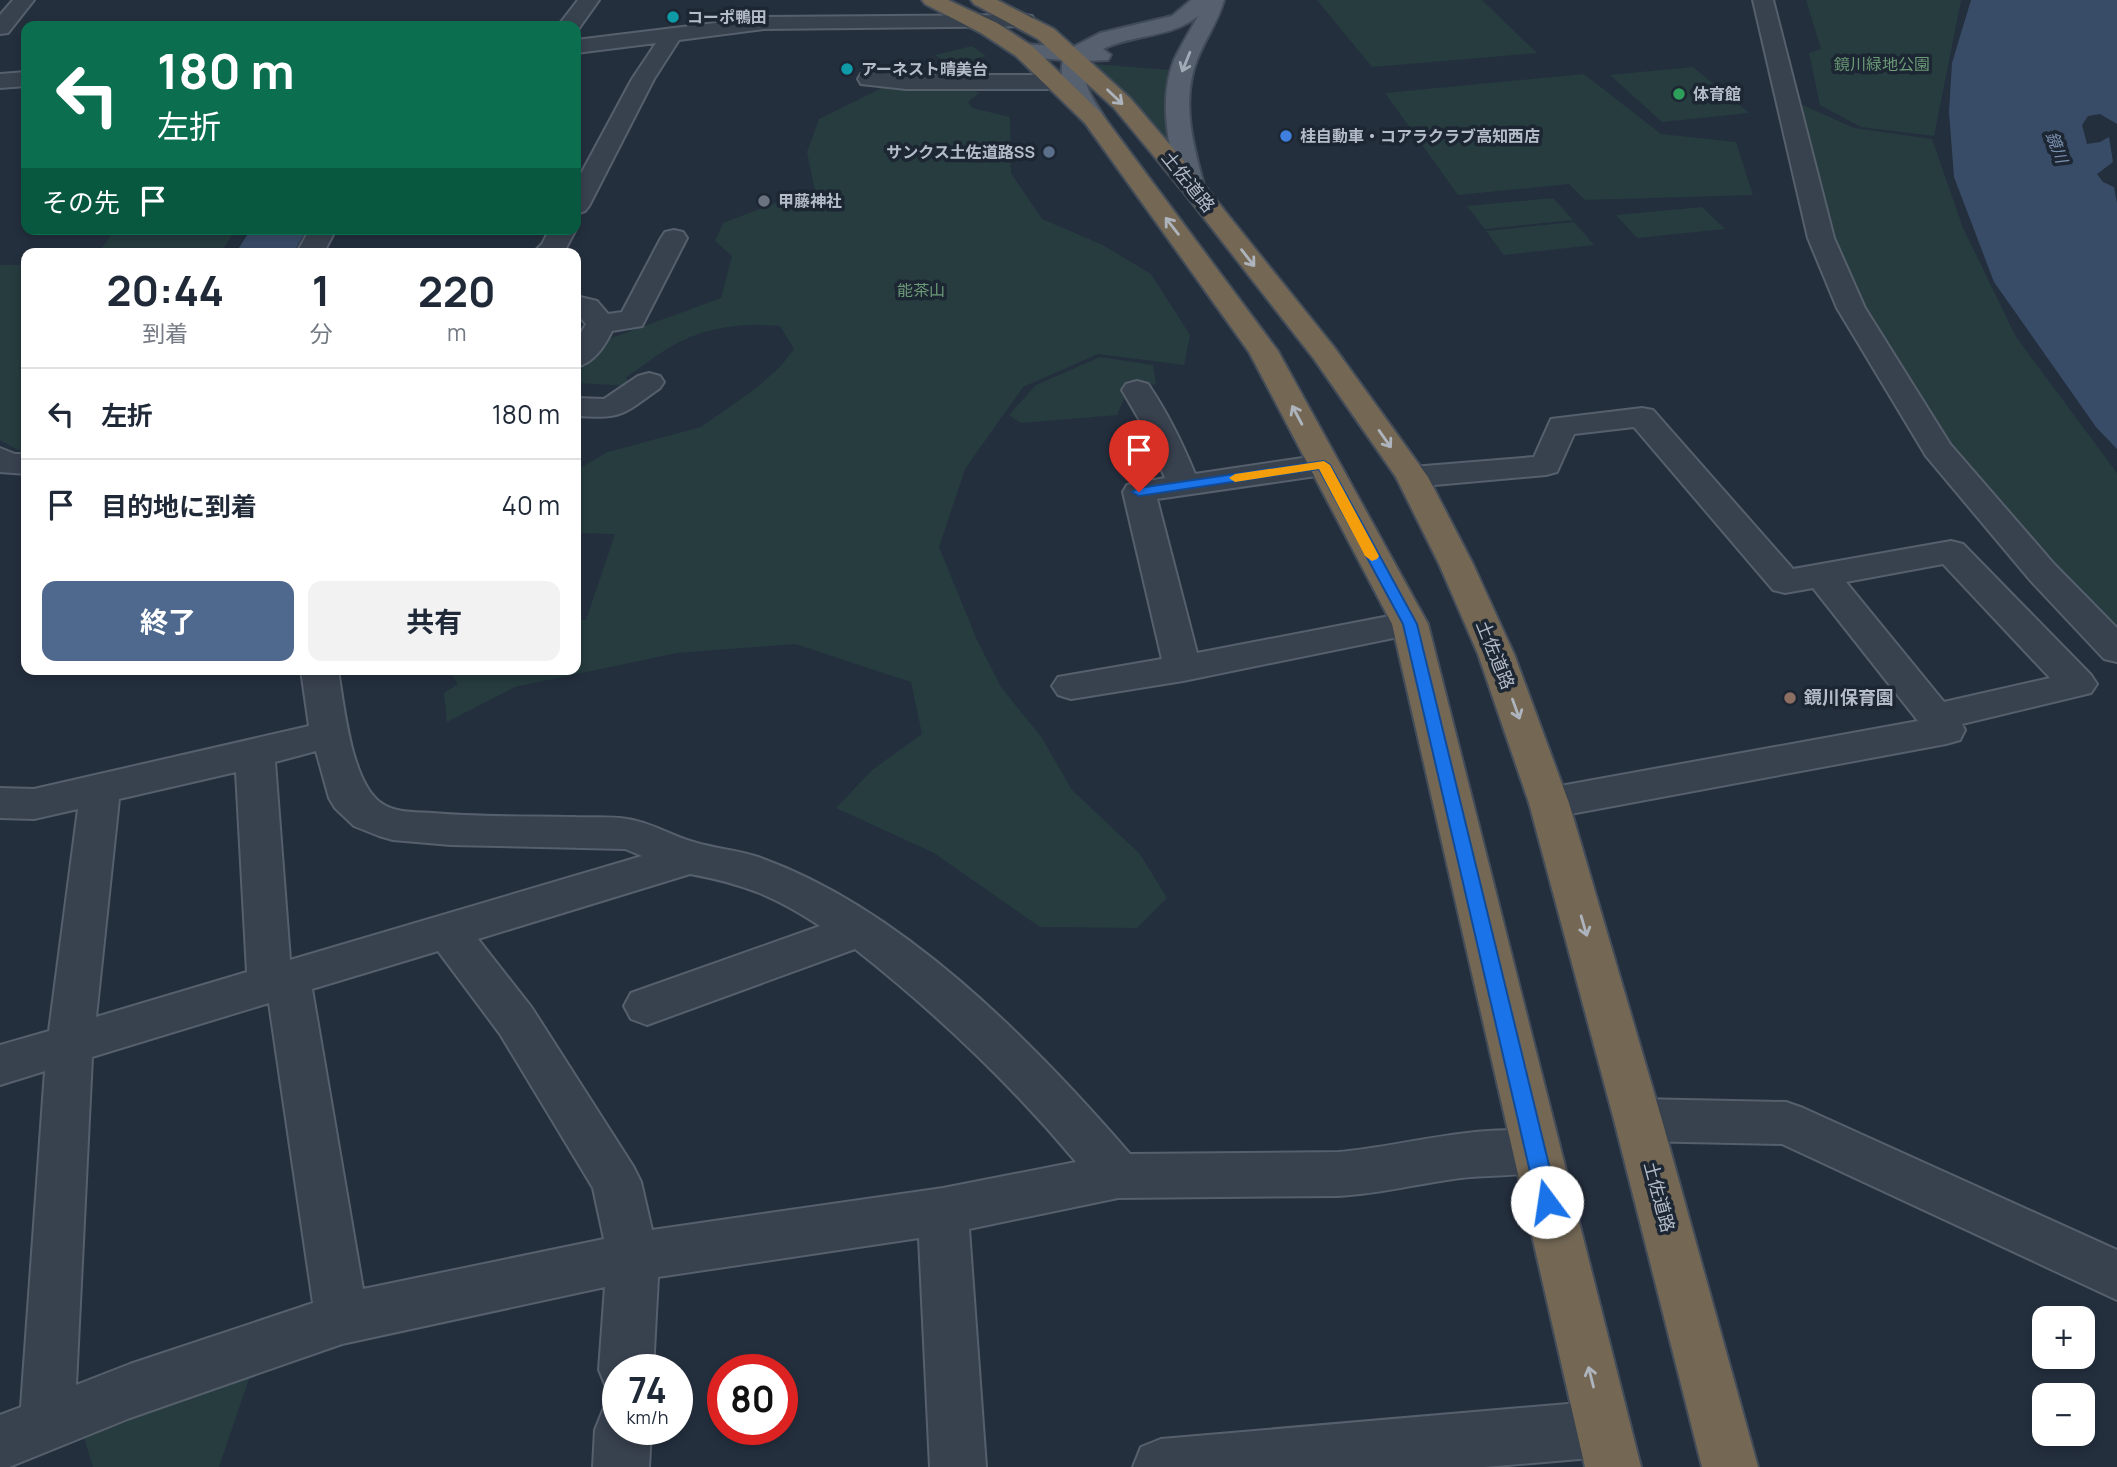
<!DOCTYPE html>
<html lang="ja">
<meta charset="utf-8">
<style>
:root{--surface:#fff;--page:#f2f2f3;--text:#1f2937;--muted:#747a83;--line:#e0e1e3;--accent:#4f688e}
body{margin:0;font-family:Manrope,"Noto Sans JP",sans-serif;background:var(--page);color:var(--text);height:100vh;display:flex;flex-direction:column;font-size:26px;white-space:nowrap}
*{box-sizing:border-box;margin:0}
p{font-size:23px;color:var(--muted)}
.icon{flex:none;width:38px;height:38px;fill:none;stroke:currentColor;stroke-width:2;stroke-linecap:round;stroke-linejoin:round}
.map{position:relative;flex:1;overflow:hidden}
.side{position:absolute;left:21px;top:248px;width:560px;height:427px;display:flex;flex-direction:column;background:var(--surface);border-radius:14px;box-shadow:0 4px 10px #0003}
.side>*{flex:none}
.banner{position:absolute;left:21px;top:21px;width:560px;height:214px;border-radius:14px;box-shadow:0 4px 10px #0003;background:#0b6e4f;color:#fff;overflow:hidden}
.controls{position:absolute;left:2032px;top:1306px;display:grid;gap:14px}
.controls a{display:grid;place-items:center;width:63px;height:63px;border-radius:14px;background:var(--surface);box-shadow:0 4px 10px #0003;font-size:35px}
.speed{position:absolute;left:602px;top:1354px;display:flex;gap:14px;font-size:35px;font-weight:700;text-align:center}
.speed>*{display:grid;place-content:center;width:91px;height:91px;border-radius:50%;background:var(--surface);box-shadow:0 4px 10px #0003;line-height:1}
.speed small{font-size:18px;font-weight:400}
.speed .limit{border:10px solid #d22;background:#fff;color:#111}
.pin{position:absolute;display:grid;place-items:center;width:60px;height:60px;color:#fff;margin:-72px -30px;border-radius:50% 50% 50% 0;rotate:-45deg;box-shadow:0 0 7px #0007}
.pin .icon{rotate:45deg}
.me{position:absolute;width:77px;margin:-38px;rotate:346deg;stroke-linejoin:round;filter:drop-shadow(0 0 5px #0008)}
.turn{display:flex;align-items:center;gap:24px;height:147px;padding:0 21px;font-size:32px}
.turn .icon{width:91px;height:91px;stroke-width:2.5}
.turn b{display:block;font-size:49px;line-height:60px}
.then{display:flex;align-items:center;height:66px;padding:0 21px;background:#0003;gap:14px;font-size:26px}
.eta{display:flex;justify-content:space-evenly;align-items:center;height:119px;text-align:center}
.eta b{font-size:42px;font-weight:700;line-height:49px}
.cta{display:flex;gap:14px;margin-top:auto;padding:14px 21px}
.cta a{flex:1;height:80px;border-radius:14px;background:var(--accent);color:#fff;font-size:28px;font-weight:700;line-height:80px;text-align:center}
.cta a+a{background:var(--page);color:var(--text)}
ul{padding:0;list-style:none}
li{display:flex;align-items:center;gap:21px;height:91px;padding:0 21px;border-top:2px solid var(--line)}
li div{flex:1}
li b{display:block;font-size:26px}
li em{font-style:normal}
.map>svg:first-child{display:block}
.green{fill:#263c3f}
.water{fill:#394c67}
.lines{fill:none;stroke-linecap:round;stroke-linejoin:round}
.minor-casing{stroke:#565f6c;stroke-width:4}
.major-casing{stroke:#414a57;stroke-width:4}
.highway-casing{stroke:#434c59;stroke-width:4}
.minor{fill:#38414e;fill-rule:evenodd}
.major{fill:#56606e;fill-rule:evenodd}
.highway{fill:#746855;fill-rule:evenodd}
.oneway{stroke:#a1aab7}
.oneway2{stroke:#aeb4bd}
.route{fill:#1a73e8;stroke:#114b97;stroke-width:2}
.slow{fill:#f59e0b}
.culture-dot{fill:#0f9aa8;stroke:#1d2633;stroke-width:2.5}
.leisure-dot{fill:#2e9e5b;stroke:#1d2633;stroke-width:2.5}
.shop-dot{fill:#3f7fe0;stroke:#1d2633;stroke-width:2.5}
.service-dot{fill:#5c6f8a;stroke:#1d2633;stroke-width:2.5}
.worship-dot{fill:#6b7280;stroke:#1d2633;stroke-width:2.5}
.education-dot{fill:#8d6e63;stroke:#1d2633;stroke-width:2.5}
.labels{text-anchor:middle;stroke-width:7;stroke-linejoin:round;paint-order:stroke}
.far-poi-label{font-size:16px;font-weight:bold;fill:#b4bcc9;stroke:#1d2633;text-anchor:start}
.far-park-label{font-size:16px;fill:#6b9a76;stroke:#1d2633}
.far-water-label{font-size:16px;font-style:italic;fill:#7c92b1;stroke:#1d2633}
.street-label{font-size:18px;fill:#b4bcc9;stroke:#1d2633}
.poi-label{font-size:18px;font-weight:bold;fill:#b4bcc9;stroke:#1d2633;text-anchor:start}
</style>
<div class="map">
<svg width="2117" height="1467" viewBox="0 0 2117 1467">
<rect width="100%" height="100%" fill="#242f3e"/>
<!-- green -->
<path class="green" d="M1317,0H1482L1537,53L1372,67Z
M1806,0H1961L1934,136L1861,127L1820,105L1809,53L1821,49Z
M972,46L986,56L973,60L989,72L968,77L935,55Z
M1094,64L1170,70L1167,100L1170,144Z
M1693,67L1749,113L1662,122L1610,75Z
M1584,74L1661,134L1736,142L1753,195L1585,200L1569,184L1458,195L1385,93Z
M925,87L967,88L979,93L968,102L972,108L1010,117L1011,173L1042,219L1103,245L1151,274L1190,335L1184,365L1098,354L1023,387L965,469L939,547L977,640L1001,687L1042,738L1072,790L1140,854L1167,898L1137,928L1040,927L934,853L836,808L872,770L922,734L911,682L795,644L677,653L515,687L447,722L444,693L458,684L448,670H576V619L586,620L615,534L576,533V470L608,452L701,427L755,389L780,367L794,349L780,326C740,322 701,328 667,349C653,357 640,369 626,377L630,386L576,383V365L609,339L721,298L732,256L715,241L723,223L783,200L815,191L807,152L819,119L882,88Z
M1796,102L1854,128L1932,139L1963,228L2016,337L2117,473V640L1944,448L1859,309L1828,239Z
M1553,198L1573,220L1485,229L1467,206Z
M1702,207L1725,229L1637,238L1616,215Z
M1574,222L1594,245L1504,255L1486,231Z
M116,229H236L220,254H97Z
M0,265H26V454L0,440Z
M1100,357L1153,365L1156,384L1127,392L1117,415L1021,423L1009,415L1036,385Z
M254,1364L219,1467H93L84,1438Z"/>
<!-- water -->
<path class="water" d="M1971,0H2117V124L2100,114L2088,116L2082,125L2087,144L2100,142L2109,137L2113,162L2097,174L2103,182L2114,187L2117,203V449L2096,427L1994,282L1954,177L1949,112L1952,63Z
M251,229H307L294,252L235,254Z"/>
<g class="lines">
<!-- minor casing -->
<g class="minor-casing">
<path id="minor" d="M13,0H34L8,33L0,34V15Z
M578,0H599L577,31L576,26H558Z
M1753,0H1773L1834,238L1865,308L1950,444L2054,564L2117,628V662L2104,659L2030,580L1926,456L1837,308L1808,238Z
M1024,15L1032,16L1035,21L1032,26L764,29L679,40L654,79L589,206L585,211L576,214V183L632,79L656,43L576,53V40L764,17Z
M26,72V86L0,88V74Z
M869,72L906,75H1055L1063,77L1066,82L1063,87L1055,89H906L861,84L858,79L861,74Z
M576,228V229L563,254H532L542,244L550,229Z
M310,229H336L323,254H296Z
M674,230L683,232L687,238L642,326L612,331C604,347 594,363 576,367V342L586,324L576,313V296L597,301L608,314L622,312L661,238L665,232Z
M649,373L660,376L664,382L660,388C622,415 623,419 576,416V398L604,399L638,376Z
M1137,381L1148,384C1167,412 1182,442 1195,474L1323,455L1334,458L1339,465L1334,472L1323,475L1157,499L1197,653L1410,612L1423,616L1428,624L1423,632L1183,681L1071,699L1058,695L1052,686L1058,677L1162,659L1123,492L1127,485L1165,478L1143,426L1122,390L1126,384Z
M1642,408L1653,410L1793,569L1951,541L1963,544L2091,675L2097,684L2091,693L1962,724L1965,730L1960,740L1946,744L1549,818L1535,813L1529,803L1535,793L1549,788L1918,721L1813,588L1785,593L1773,590L1634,427L1574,434L1557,472L1546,475L1412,487L1401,484L1396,477L1401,470L1412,467L1534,457L1551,419ZM1943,564L2050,678L1944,702L1846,582Z
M0,448L15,454H26V474L0,472Z
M301,670H338C344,705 351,782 381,803C395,813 415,812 432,813C479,817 527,816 574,817C591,818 610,816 627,819C651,822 673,837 697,843C717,849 738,850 758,857C901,907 1032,1041 1130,1154L1338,1152C1397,1148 1500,1117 1552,1137L1559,1152L1552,1167C1523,1178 1492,1174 1461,1178C1420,1183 1380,1194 1338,1196L1118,1198L969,1229L986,1467H930L919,1238L658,1277L653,1370H618V1393L607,1389L599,1370L605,1287L342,1344L130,1418L9,1467H0V1415L21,1407L45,1071L0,1085V1045L49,1031L78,809L34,819L0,818V788L34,789L309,726ZM316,751L329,798L335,808L354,826L379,836L393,840L451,845L625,849L642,856L290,960L275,762ZM236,772L247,972L96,1017L119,799ZM690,874C744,884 774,896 820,926L631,993L624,1006L631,1019L647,1025L855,949C936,1013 1010,1083 1076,1162L943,1188L652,1230L641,1182L633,1166L532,1008L478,939ZM438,951L500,1034L593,1188L604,1239L363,1289L312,989ZM269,1003L313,1303L130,1364L76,1385L92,1057Z
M1638,1099L1786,1102L1803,1108L2117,1250V1300L1782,1144L1638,1141L1621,1135L1614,1120L1621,1105Z
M1603,1401L1623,1409L1631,1429L1623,1449L1603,1457L1484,1467H1133L1141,1447L1161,1439Z
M618,1405V1430H651L649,1467H593L595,1430L603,1410Z"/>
</g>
<!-- major casing -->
<g class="major-casing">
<path id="major" d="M1191,0H1224C1218,22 1205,39 1197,60C1181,101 1193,145 1204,185L1200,190L1191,193L1182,190L1178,185C1169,145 1158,100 1174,60C1181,45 1190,31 1198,16C1172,38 1133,34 1103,49L1111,55L1108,60L1085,61C1081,84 1093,99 1105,118L1101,123H1085C1071,104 1057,84 1063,60L1016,56L1013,51L1016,46L1024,44L1073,47L1100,33L1172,16Z"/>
</g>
<!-- highway casing -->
<g class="highway-casing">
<path id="highway" d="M922,0H948L997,23L1032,46L1101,113L1278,351L1428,624L1641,1467H1585L1392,624L1249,352L1085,123L1016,56L981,33L925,4Z
M971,0H997L1054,29L1130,98L1200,180L1334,347L1428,477L1473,564L1514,654L1569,803L1662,1120L1758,1467H1702L1614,1120L1529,803L1478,654L1439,564L1396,477L1314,359L1182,190L1114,108L1038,39L974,4Z"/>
</g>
<!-- minor -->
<use href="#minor" class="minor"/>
<!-- major -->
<use href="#major" class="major"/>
<!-- highway -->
<use href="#highway" class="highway"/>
</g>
<!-- one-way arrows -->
<defs><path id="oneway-shaft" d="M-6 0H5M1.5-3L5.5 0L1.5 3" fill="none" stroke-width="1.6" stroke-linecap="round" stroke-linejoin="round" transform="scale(1.75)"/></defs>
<use class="oneway" href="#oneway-shaft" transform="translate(1186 62) rotate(112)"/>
<g class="oneway2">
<use href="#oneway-shaft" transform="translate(1115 97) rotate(44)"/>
<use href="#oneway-shaft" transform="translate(1172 226) rotate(-128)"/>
<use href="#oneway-shaft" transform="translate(1248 258) rotate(52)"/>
<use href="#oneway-shaft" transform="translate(1297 415) rotate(-118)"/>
<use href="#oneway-shaft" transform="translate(1385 439) rotate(55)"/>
<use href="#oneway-shaft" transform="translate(1516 709) rotate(70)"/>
<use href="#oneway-shaft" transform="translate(1584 926) rotate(74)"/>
<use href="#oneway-shaft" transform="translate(1591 1377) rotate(-104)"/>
</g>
<!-- route -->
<path class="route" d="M1324,461L1330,465L1417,624L1558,1202L1555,1209L1547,1212L1540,1209L1537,1202L1403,624L1319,469L1139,496L1132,492L1139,488Z"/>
<!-- slow -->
<path class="slow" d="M1324,461L1330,465L1379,556L1377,559L1372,561L1365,556L1319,469L1235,482L1229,478L1235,474Z"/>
<!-- markers -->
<g class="culture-dot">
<circle cx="673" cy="17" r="7"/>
<circle cx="847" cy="69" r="7"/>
</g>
<circle class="leisure-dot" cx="1679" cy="94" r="7"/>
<circle class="shop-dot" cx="1286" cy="136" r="7"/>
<circle class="service-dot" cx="1049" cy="152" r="7"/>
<circle class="worship-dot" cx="764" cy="201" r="7"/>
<circle class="education-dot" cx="1790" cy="698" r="7"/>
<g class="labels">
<!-- far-poi labels -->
<g class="far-poi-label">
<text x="687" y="23">コーポ鴨田</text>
<text x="861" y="75">アーネスト晴美台</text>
<text x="1693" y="100">体育館</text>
<text x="1300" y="142">桂自動車・コアラクラブ高知西店</text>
<text x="1035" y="158" text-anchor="end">サンクス土佐道路SS</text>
<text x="778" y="207">甲藤神社</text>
</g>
<!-- far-park labels -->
<g class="far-park-label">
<text x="1882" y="70">鏡川緑地公園</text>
<text x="921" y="296">能茶山</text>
</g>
<!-- far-water labels -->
<g class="far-water-label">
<text transform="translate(2057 147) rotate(69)" y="6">鏡川</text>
</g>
<!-- street labels -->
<g class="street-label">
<text transform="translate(1188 182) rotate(51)" y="6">土佐道路</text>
<text transform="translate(1495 655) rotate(68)" y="6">土佐道路</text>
<text transform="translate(1659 1197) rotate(75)" y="6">土佐道路</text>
</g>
<!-- poi labels -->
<g class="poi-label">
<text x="1804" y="704">鏡川保育園</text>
</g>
</g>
</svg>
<div class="controls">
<a>+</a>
<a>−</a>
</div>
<div class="speed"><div>74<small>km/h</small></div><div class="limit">80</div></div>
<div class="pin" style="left:1139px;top:492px;background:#d93025"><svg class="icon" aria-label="arrive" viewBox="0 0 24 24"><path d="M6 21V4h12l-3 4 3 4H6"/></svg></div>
<svg class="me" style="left:1547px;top:1202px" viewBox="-20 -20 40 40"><circle r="19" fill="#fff"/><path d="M0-13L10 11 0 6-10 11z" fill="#1a73e8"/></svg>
<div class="banner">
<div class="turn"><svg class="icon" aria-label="left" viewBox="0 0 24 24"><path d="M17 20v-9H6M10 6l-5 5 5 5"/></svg><div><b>180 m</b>左折</div></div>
<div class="then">その先<svg class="icon" aria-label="arrive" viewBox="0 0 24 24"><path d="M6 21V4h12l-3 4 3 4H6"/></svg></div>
</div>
<section class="side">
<div class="eta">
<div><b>20:44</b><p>到着</p></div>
<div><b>1</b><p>分</p></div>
<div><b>220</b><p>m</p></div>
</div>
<ul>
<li><svg class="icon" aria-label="left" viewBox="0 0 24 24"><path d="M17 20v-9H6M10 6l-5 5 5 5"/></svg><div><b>左折</b></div><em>180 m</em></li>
<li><svg class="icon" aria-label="arrive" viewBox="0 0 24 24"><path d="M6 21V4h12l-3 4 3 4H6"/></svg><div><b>目的地に到着</b></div><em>40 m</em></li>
</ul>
<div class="cta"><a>終了</a><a>共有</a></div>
</section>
</div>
